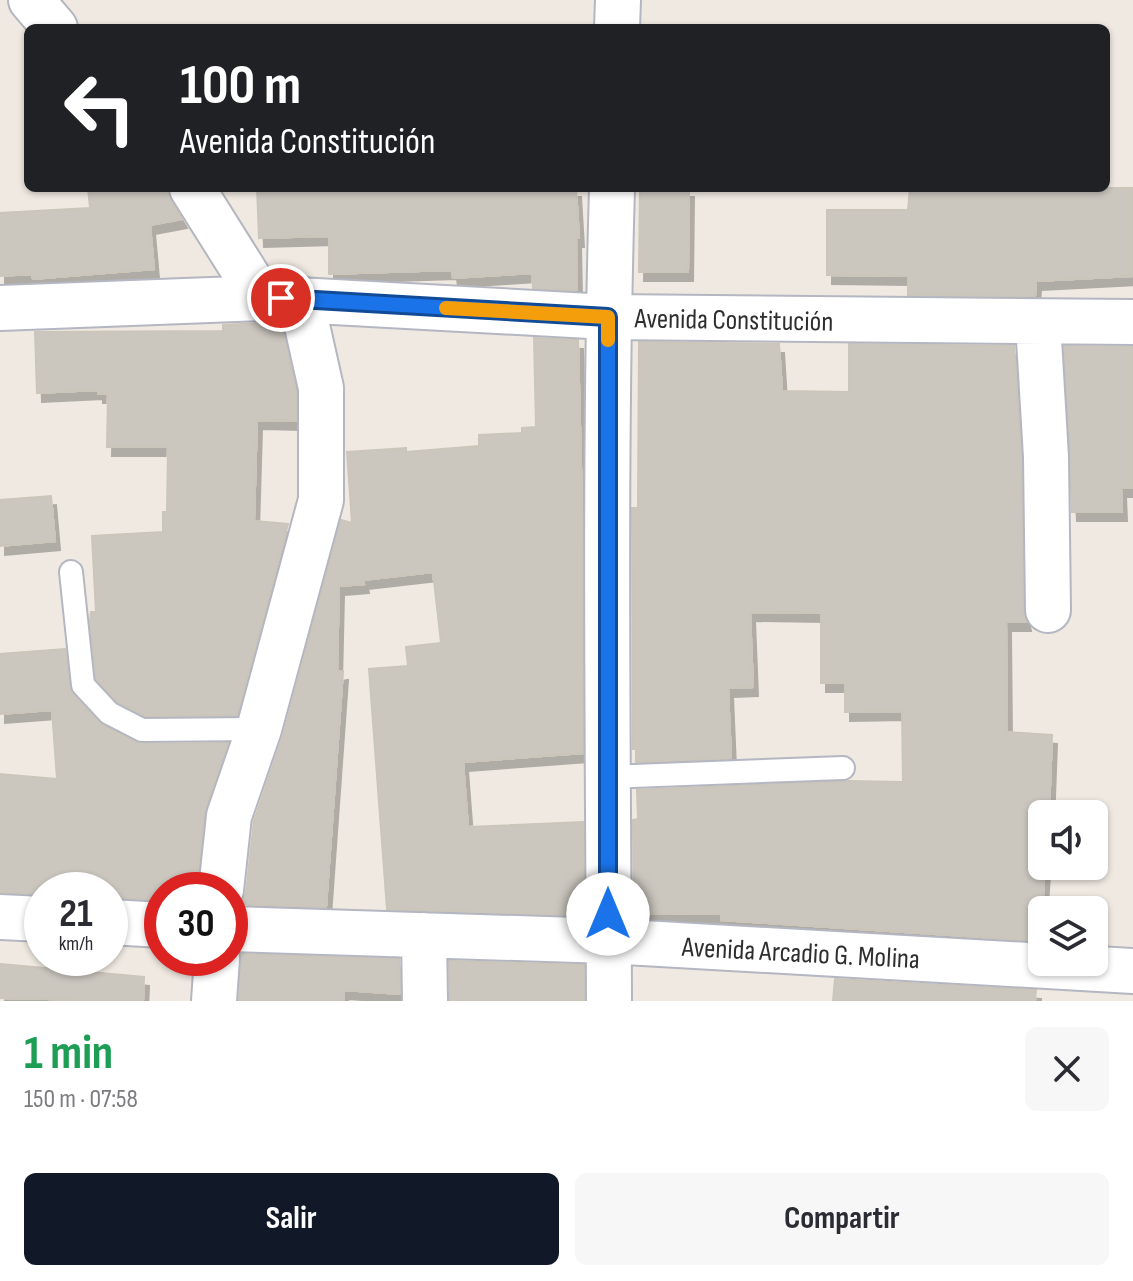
<!DOCTYPE html>
<html lang="es">
<meta charset="utf-8">
<style>
:root{--surface:#fff;--page:#f7f7f7;--text:#2b2b33;--muted:#7c7c81;--accent:#111827}
body{margin:0;font-family:"Sofia Sans Condensed",sans-serif;background:var(--page);color:var(--text);height:100vh;display:flex;flex-direction:column;font-size:30px;white-space:nowrap}
*{box-sizing:border-box;margin:0}
p{font-size:26px;color:var(--muted)}
.icon{flex:none;width:44px;height:44px;fill:none;stroke:currentColor;stroke-width:2;stroke-linecap:round;stroke-linejoin:round}
.map{position:relative;height:1001px;overflow:hidden}
.sheet{display:flex;flex-direction:column;background:var(--surface);flex:1}
.sheet>*{flex:none}
.guide{position:absolute;left:24px;top:24px;width:1086px;height:168px;border-radius:12px;box-shadow:0 2px 6px #0004;background:#202124;color:#fff;overflow:hidden}
.controls{position:absolute;left:1028px;top:800px;display:grid;gap:16px}
.controls a{display:grid;place-items:center;width:80px;height:80px;border-radius:12px;background:var(--surface);box-shadow:0 2px 6px #0004;font-size:40px}
.speed{position:absolute;left:24px;top:872px;display:flex;gap:16px;font-size:40px;font-weight:700;text-align:center}
.speed>*{display:grid;place-content:center;width:104px;height:104px;border-radius:50%;background:var(--surface);box-shadow:0 2px 6px #0004;line-height:1}
.speed small{font-size:20px;font-weight:400}
.speed .limit{border:12px solid #d22;background:#fff;color:#111}
.pin{position:absolute;display:grid;place-items:center;width:68px;height:68px;color:#fff;margin:-34px;border:4px solid #fff;border-radius:50%;box-shadow:0 2px 8px #0007}
.me{position:absolute;width:88px;margin:-44px;rotate:0deg;stroke-linejoin:round;filter:drop-shadow(0 0 6px #0008)}
.turn{display:flex;align-items:center;gap:28px;height:168px;padding:0 24px;font-size:36px}
.turn .icon{width:104px;height:104px;stroke-width:2.5}
.turn b{display:block;font-size:56px;line-height:68px}
.round{display:grid;place-items:center;flex:none;width:84px;height:84px;border-radius:12px;background:var(--page)}
.head{display:flex;align-items:center;justify-content:space-between;height:136px;padding:0 24px}
h1{font-size:48px;font-weight:700;line-height:60px;color:#1e9e55}
.cta{display:flex;gap:16px;margin-top:auto;padding:16px 24px}
.cta a{flex:1;height:92px;border-radius:12px;background:var(--accent);color:#fff;font-size:32px;font-weight:700;line-height:92px;text-align:center}
.cta a+a{background:var(--page);color:var(--text)}
.map>svg:first-child{display:block}
.building{fill:#cbc7bf;stroke:#cbc5ba;stroke-width:2;filter:url(#shadow)}
.lines{fill:none;stroke-linecap:round;stroke-linejoin:round}
.lane-casing{stroke:#b4b7c1;stroke-width:26}
.street-casing{stroke:#b4b7c1;stroke-width:48}
.lane{stroke:#fff;stroke-width:22}
.street{stroke:#fff;stroke-width:44}
.route-casing{stroke:#114b97;stroke-width:20}
.route{stroke:#1a73e8;stroke-width:14}
.slow{stroke:#f59e0b;stroke-width:14}
.labels{text-anchor:middle;stroke-width:7;stroke-linejoin:round;paint-order:stroke}
.street-label{font-size:28px;fill:#2e2e2e;stroke:#fff}
</style>
<div class="map">
<svg width="1133" height="1001" viewBox="0 0 1133 1001">
<defs>
<filter id="shadow"><feDropShadow dx="5" dy="9" stdDeviation="0" flood-color="#0004"/></filter>
</defs>
<rect width="100%" height="100%" fill="#efe9e1"/>
<!-- building -->
<path class="building" d="M88,188H167L171,201L182,219L150,225L154,269L33,279L32,274L0,276V213L90,208Z
M257,188H576L579,238H576L577,290L533,288L532,273L453,278L452,270L329,274V236L259,238Z
M640,188H689L688,272H639Z
M910,188L1043,190V188H1133V276L1036,281L1035,296L908,295V276L827,275V210H908Z
M261,323L281,324L296,391V421L257,420L254,521L288,524L237,715L145,716L118,702L96,679L90,621L91,612H96L92,536L163,532V512H167L168,447H107L108,394H98V390L37,393L35,332L223,331V325Z
M534,338L578,340L582,508L583,753L463,762L468,827L583,822L584,913L580,915L387,909L369,669L408,666L406,647L441,643L433,572L363,580L364,584L339,586L337,672L343,671L326,907L241,904L246,893L254,821L283,736L341,520L352,523L347,452L406,448V452L479,446V435L522,433V428L536,427Z
M639,342L779,344L782,391L849,392V344L1014,346L1021,458L1023,610L1026,622H1006L1007,732L1052,735L1049,814H1042V866H1045L1040,941L721,920V914L634,913L633,820L638,819L637,790L848,781L903,782L902,711L845,712V683H821V613L750,612L753,687L728,688L731,758L636,762V749H633L632,508H638Z
M1064,346L1133,347V488H1121L1122,512H1072Z
M51,496L55,541L0,546V500Z
M65,649L72,694L103,725L141,744L228,743L204,813L196,890H162V900L110,897V890H42V894L0,892V774L57,779L52,710L0,714V654Z
M241,954L399,959L400,994L343,990L344,1001H239Z
M449,961L584,965V1001H450Z
M0,964L144,977L143,1001L0,998Z
M835,979L1036,990L1035,1001H833Z"/>
<g class="lines">
<!-- lane casing -->
<g class="lane-casing">
<path id="lane" d="M71,572L83,685L109,713L142,730L259,729
M607,777L843,768"/>
</g>
<!-- street casing -->
<g class="street-casing">
<path id="street" d="M31,0L55,28
M617,28L618,0
M192,188L261,298
M0,308L261,298L608,317L1133,322
M1038,323L1046,457L1048,610
M221,890L229,816L259,729L321,500V388L301,299
M0,917L42,919
M110,922L162,925
M230,929L608,941L1133,971
M424,935L425,1001
M214,1001L217,958
M609,1001C608,730 604,459 612,188"/>
</g>
<!-- lane -->
<use href="#lane" class="lane"/>
<!-- street -->
<use href="#street" class="street"/>
</g>
<g class="lines">
<!-- route casing -->
<g class="route-casing">
<path id="route" d="M281,298L608,317V914"/>
</g>
<!-- route -->
<use href="#route" class="route"/>
<!-- slow -->
<path class="slow" d="M446,308L608,317V340"/>
</g>
<g class="labels">
<!-- street labels -->
<g class="street-label">
<text transform="translate(734 319) rotate(1)" y="10">Avenida Constitución</text>
<text transform="translate(801 952) rotate(3)" y="10">Avenida Arcadio G. Molina</text>
</g>
</g>
</svg>
<div class="controls">
<a><svg class="icon" aria-label="sound" viewBox="0 0 24 24"><path d="M4 9h4l5-4v14l-5-4H4zM17 9q2 3 0 6"/></svg></a>
<a><svg class="icon" aria-label="layers" viewBox="0 0 24 24"><path d="M12 4l9 5-9 5-9-5zM3 14l9 5 9-5"/></svg></a>
</div>
<div class="speed"><div>21<small>km/h</small></div><div class="limit">30</div></div>
<div class="pin" style="left:281px;top:298px;background:#d93025"><svg class="icon" aria-label="arrive" viewBox="0 0 24 24"><path d="M6 21V4h12l-3 4 3 4H6"/></svg></div>
<svg class="me" style="left:608px;top:914px" viewBox="-20 -20 40 40"><circle r="19" fill="#fff"/><path d="M0-13L10 11 0 6-10 11z" fill="#1a73e8"/></svg>
<div class="guide">
<div class="turn"><svg class="icon" aria-label="left" viewBox="0 0 24 24"><path d="M17 20v-9H6M10 6l-5 5 5 5"/></svg><div><b>100 m</b>Avenida Constitución</div></div>
</div>
</div>
<section class="sheet">
<div class="head"><div><h1>1 min</h1><p>150 m · 07:58</p></div><a class="round"><svg class="icon" aria-label="close" viewBox="0 0 24 24"><path d="M6 6l12 12M18 6L6 18"/></svg></a></div>
<div class="cta"><a>Salir</a><a>Compartir</a></div>
</section>
